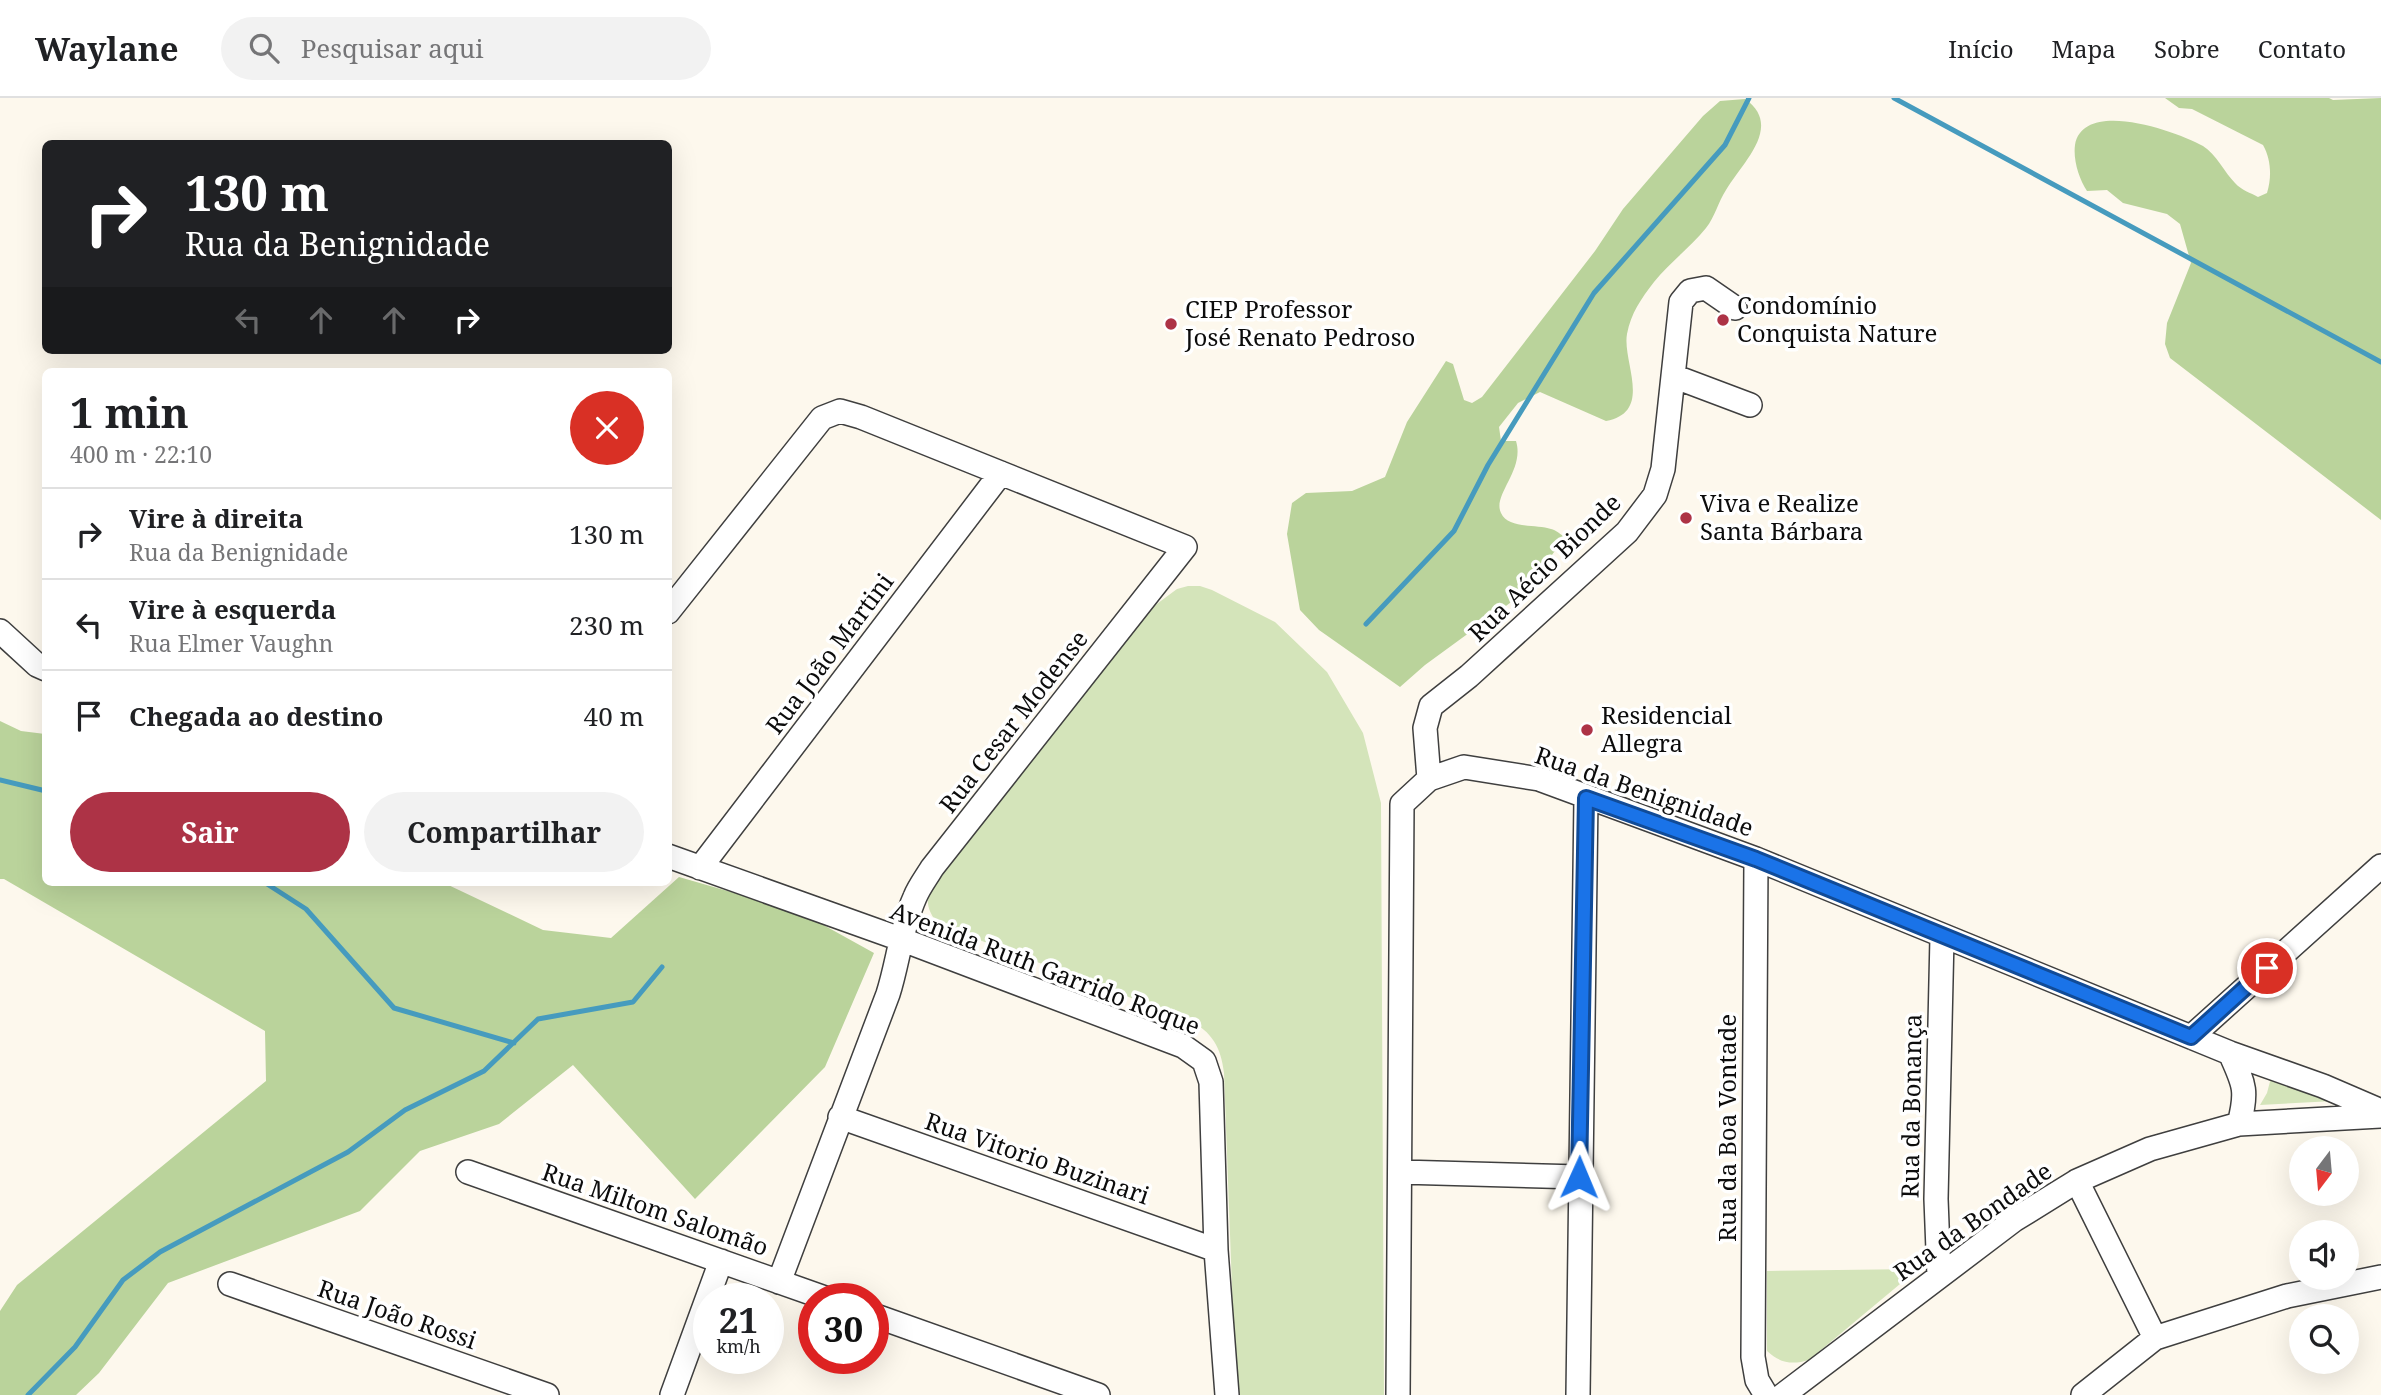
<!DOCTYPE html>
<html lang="pt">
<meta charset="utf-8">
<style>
:root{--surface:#fff;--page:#f2f2f2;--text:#202124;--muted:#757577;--line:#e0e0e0;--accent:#ad3346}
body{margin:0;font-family:"Noto Serif",serif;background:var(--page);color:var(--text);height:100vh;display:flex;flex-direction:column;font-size:26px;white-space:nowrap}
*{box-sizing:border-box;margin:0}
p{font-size:23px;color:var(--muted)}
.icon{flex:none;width:38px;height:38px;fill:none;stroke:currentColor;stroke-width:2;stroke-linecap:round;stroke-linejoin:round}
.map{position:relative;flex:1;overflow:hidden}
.drawer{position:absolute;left:42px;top:270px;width:630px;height:518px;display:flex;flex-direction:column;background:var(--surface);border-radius:10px;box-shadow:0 7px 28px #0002}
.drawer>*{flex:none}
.top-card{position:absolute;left:42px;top:42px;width:630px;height:214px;border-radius:10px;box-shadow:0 7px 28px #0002;background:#202124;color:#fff;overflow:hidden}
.needle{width:46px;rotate:196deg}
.tools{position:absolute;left:2289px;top:1038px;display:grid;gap:14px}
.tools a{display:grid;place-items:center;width:70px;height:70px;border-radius:50%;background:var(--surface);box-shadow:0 7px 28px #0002;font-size:35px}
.speed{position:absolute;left:693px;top:1185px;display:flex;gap:14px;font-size:35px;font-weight:700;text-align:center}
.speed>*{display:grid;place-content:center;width:91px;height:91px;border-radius:50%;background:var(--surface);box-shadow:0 7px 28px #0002;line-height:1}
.speed small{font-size:18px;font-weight:400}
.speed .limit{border:10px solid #d22;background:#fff;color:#111}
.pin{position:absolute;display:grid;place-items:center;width:60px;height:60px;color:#fff;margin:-30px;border:4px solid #fff;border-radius:50%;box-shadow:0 2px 7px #0007}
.me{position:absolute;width:77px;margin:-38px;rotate:1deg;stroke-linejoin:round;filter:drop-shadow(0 0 5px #0008)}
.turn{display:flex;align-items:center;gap:24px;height:147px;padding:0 28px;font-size:32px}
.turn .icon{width:91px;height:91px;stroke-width:2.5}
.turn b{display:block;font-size:49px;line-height:60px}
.lanes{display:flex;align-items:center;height:66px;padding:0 28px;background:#0003;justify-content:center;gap:35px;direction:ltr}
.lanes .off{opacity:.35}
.round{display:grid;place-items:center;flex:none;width:74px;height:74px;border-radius:37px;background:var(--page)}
.headline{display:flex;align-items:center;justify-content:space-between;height:119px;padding:0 28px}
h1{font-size:42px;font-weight:700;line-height:52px}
.primary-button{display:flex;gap:14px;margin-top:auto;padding:14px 28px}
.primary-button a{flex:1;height:80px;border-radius:42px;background:var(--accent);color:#fff;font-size:28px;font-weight:700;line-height:80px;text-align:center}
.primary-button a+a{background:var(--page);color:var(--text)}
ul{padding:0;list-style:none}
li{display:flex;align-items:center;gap:21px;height:91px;padding:0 28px;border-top:2px solid var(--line)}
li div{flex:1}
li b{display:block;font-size:26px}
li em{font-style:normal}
header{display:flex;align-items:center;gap:42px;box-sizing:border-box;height:98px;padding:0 35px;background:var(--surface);border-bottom:2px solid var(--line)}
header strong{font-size:33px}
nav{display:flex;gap:38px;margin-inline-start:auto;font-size:24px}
.search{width:490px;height:63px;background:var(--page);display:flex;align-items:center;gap:18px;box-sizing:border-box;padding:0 24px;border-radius:38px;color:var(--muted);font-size:26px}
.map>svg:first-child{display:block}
.green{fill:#d4e4ba}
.forest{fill:#bad39b}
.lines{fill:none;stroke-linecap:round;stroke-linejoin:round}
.stream{stroke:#469bbe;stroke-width:5}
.minor-casing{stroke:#3f3f3f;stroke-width:26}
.minor{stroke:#fff;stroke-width:23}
.route-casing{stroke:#114b97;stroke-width:18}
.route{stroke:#1a73e8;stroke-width:12}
.poi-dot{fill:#ad3346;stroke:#fff;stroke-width:2.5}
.labels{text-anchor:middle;stroke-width:7;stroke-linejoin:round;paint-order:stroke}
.poi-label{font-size:24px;fill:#0c0c0c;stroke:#fff;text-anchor:start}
.street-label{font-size:24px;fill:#0c0c0c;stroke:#fff}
</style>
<header>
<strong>Waylane</strong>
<div class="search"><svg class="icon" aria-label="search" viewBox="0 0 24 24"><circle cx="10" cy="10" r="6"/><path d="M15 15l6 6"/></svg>Pesquisar aqui</div>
<nav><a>Início</a><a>Mapa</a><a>Sobre</a><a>Contato</a></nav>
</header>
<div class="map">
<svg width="2381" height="1297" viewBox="0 0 2381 1297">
<rect width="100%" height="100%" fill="#fdf8ed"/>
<!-- green -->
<path class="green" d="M1188,488H1200L1212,492L1275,524L1327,574L1363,635L1381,705L1384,1297H1236L1224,975C1221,949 1212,934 1189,922L940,827C927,815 925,802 931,786L1150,511L1177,491Z
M2273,972L2334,1003L2260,1007L2267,995Z
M1918,1171L1809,1262C1792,1267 1780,1265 1767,1253V1173Z"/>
<!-- forest -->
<path class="forest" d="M2165,0H2329L2333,2L2381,0V422L2170,260L2165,246L2167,225L2191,165L2180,126L2167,116L2123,105L2107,92L2087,93C2079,81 2073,62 2075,47C2083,0 2176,33 2203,48C2216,56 2225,75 2235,85C2241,92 2251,95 2258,99L2267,95C2272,79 2271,61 2263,47L2192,11L2179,10Z
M1745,1C1784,28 1742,65 1726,92C1718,104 1715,119 1706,130C1690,150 1670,164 1654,184C1641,201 1631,215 1627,236C1622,264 1654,314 1606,323L1540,294L1518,305L1499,329L1501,343H1516C1525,372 1492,397 1501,415C1508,431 1536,426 1551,431C1556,432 1560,436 1565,439L1525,494L1425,567L1400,589L1319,532L1300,512L1287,436L1292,405L1306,395L1352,393L1385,379L1407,324L1446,263L1453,266L1464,302L1472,305L1482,299L1595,153L1623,111L1703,18L1720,3Z
M0,623L21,633L45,636L46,784H442L543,832L611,840L679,779L800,814L874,855L825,969L695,1101L573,967L499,1026L420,1053L360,1113L168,1185L99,1275L76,1297H0V1213L17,1187L266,983L265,933L4,781H0Z"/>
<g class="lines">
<!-- stream -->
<path class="stream" d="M1894,0L2381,264
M1366,526L1454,433L1488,367L1594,195L1725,47L1749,0
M0,682L46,693
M264,784L306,811L394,910L514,945
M28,1297L75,1249L123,1182L160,1154L348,1054L405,1012L484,973L538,921L633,904L662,869"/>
<!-- minor casing -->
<g class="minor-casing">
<path id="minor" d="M1673,278L1750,307
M668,514L822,320L840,313L861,319L1185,449L932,770C926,780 919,789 915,799C901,830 898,865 888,896L779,1184
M0,533L37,567L46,571
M1429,681L1425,630L1431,608L1469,578L1627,434L1655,397L1663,371L1681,204L1690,193L1706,190L1735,210
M668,758L903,842L1183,948L1204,963L1211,984L1216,1152L1227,1297
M1756,761L1753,1259L1757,1282L1766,1297
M700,770L1001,375
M2191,939L2381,768
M2230,955C2244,986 2248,992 2239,1026
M840,1019L1216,1152
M468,1074L825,1200
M1401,1074L1579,1079
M2077,1083L2155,1240
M1939,1178L1936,1101L1942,839
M230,1186L547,1297
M873,1217L1098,1297
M672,1297L721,1163
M1398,1297L1402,706L1429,681L1464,669L1539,681L1756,761L2230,955L2323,988L2381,1013
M1578,1297L1586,700
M1783,1297L2014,1122L2077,1083L2150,1051L2239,1026L2381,1018
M2083,1297L2155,1240L2287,1198L2381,1179"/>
</g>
<!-- minor -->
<use href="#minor" class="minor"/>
</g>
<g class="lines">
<!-- route casing -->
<g class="route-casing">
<path id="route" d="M1579,1079L1586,700L1756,761L2191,939L2267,870"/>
</g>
<!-- route -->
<use href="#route" class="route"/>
</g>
<!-- markers -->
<g class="poi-dot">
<circle cx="1723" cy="222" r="7"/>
<circle cx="1171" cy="226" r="7"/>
<circle cx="1686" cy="420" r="7"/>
<circle cx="1587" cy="632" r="7"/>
</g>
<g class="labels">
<!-- poi labels -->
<g class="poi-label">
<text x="1737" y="216">Condomínio<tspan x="1737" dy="28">Conquista Nature</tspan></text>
<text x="1185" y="220">CIEP Professor<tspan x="1185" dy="28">José Renato Pedroso</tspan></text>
<text x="1700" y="414">Viva e Realize<tspan x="1700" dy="28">Santa Bárbara</tspan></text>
<text x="1601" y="626">Residencial<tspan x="1601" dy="28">Allegra</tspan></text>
</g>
<!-- street labels -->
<g class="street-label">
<text transform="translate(1545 470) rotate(-44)" y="8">Rua Aécio Bionde</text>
<text transform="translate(830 556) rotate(-53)" y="8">Rua João Martini</text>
<text transform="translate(1014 624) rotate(-52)" y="8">Rua Cesar Modense</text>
<text transform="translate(1644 694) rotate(19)" y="8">Rua da Benignidade</text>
<text transform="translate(1045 871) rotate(21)" y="8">Avenida Ruth Garrido Roque</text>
<text transform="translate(1912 1008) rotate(-89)" y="8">Rua da Bonança</text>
<text transform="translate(1728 1030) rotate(-90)" y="8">Rua da Boa Vontade</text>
<text transform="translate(1037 1061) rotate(19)" y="8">Rua Vitorio Buzinari</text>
<text transform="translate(655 1112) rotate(19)" y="8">Rua Miltom Salomão</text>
<text transform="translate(1973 1124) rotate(-35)" y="8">Rua da Bondade</text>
<text transform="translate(397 1217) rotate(19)" y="8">Rua João Rossi</text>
</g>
</g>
</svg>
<div class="tools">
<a><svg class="needle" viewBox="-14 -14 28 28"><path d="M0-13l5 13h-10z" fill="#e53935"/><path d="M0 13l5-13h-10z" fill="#757577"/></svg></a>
<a><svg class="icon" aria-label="sound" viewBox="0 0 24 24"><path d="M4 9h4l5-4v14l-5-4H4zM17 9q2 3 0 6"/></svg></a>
<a><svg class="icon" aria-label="search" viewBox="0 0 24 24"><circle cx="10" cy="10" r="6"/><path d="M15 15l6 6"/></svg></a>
</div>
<div class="speed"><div>21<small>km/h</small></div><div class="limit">30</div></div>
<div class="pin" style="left:2267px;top:870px;background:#d93025"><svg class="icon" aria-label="arrive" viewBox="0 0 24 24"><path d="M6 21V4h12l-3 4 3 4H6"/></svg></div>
<svg class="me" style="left:1579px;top:1079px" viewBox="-20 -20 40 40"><path d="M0-17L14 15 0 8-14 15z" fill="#1a73e8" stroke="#fff" stroke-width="4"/></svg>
<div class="top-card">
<div class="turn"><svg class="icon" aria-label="right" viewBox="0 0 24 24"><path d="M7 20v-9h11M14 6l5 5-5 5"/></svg><div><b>130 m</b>Rua da Benignidade</div></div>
<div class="lanes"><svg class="icon off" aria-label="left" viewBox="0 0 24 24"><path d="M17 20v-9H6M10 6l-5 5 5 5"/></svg><svg class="icon off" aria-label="ahead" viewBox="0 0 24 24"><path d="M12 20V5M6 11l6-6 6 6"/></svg><svg class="icon off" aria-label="ahead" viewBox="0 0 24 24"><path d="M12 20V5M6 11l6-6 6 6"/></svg><svg class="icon" aria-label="right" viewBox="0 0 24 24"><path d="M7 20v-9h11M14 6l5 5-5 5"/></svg></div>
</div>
<section class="drawer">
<div class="headline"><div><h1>1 min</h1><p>400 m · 22:10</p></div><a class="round" style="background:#d93025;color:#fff"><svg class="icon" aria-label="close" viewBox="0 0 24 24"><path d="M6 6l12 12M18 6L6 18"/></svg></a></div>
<ul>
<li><svg class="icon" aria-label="right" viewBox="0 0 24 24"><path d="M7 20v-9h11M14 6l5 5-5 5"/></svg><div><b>Vire à direita</b><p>Rua da Benignidade</p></div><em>130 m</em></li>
<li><svg class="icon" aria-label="left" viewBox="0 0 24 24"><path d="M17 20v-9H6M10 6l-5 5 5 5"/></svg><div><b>Vire à esquerda</b><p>Rua Elmer Vaughn</p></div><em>230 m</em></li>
<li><svg class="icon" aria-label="arrive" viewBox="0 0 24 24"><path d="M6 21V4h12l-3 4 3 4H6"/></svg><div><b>Chegada ao destino</b></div><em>40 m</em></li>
</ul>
<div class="primary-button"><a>Sair</a><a>Compartilhar</a></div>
</section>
</div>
